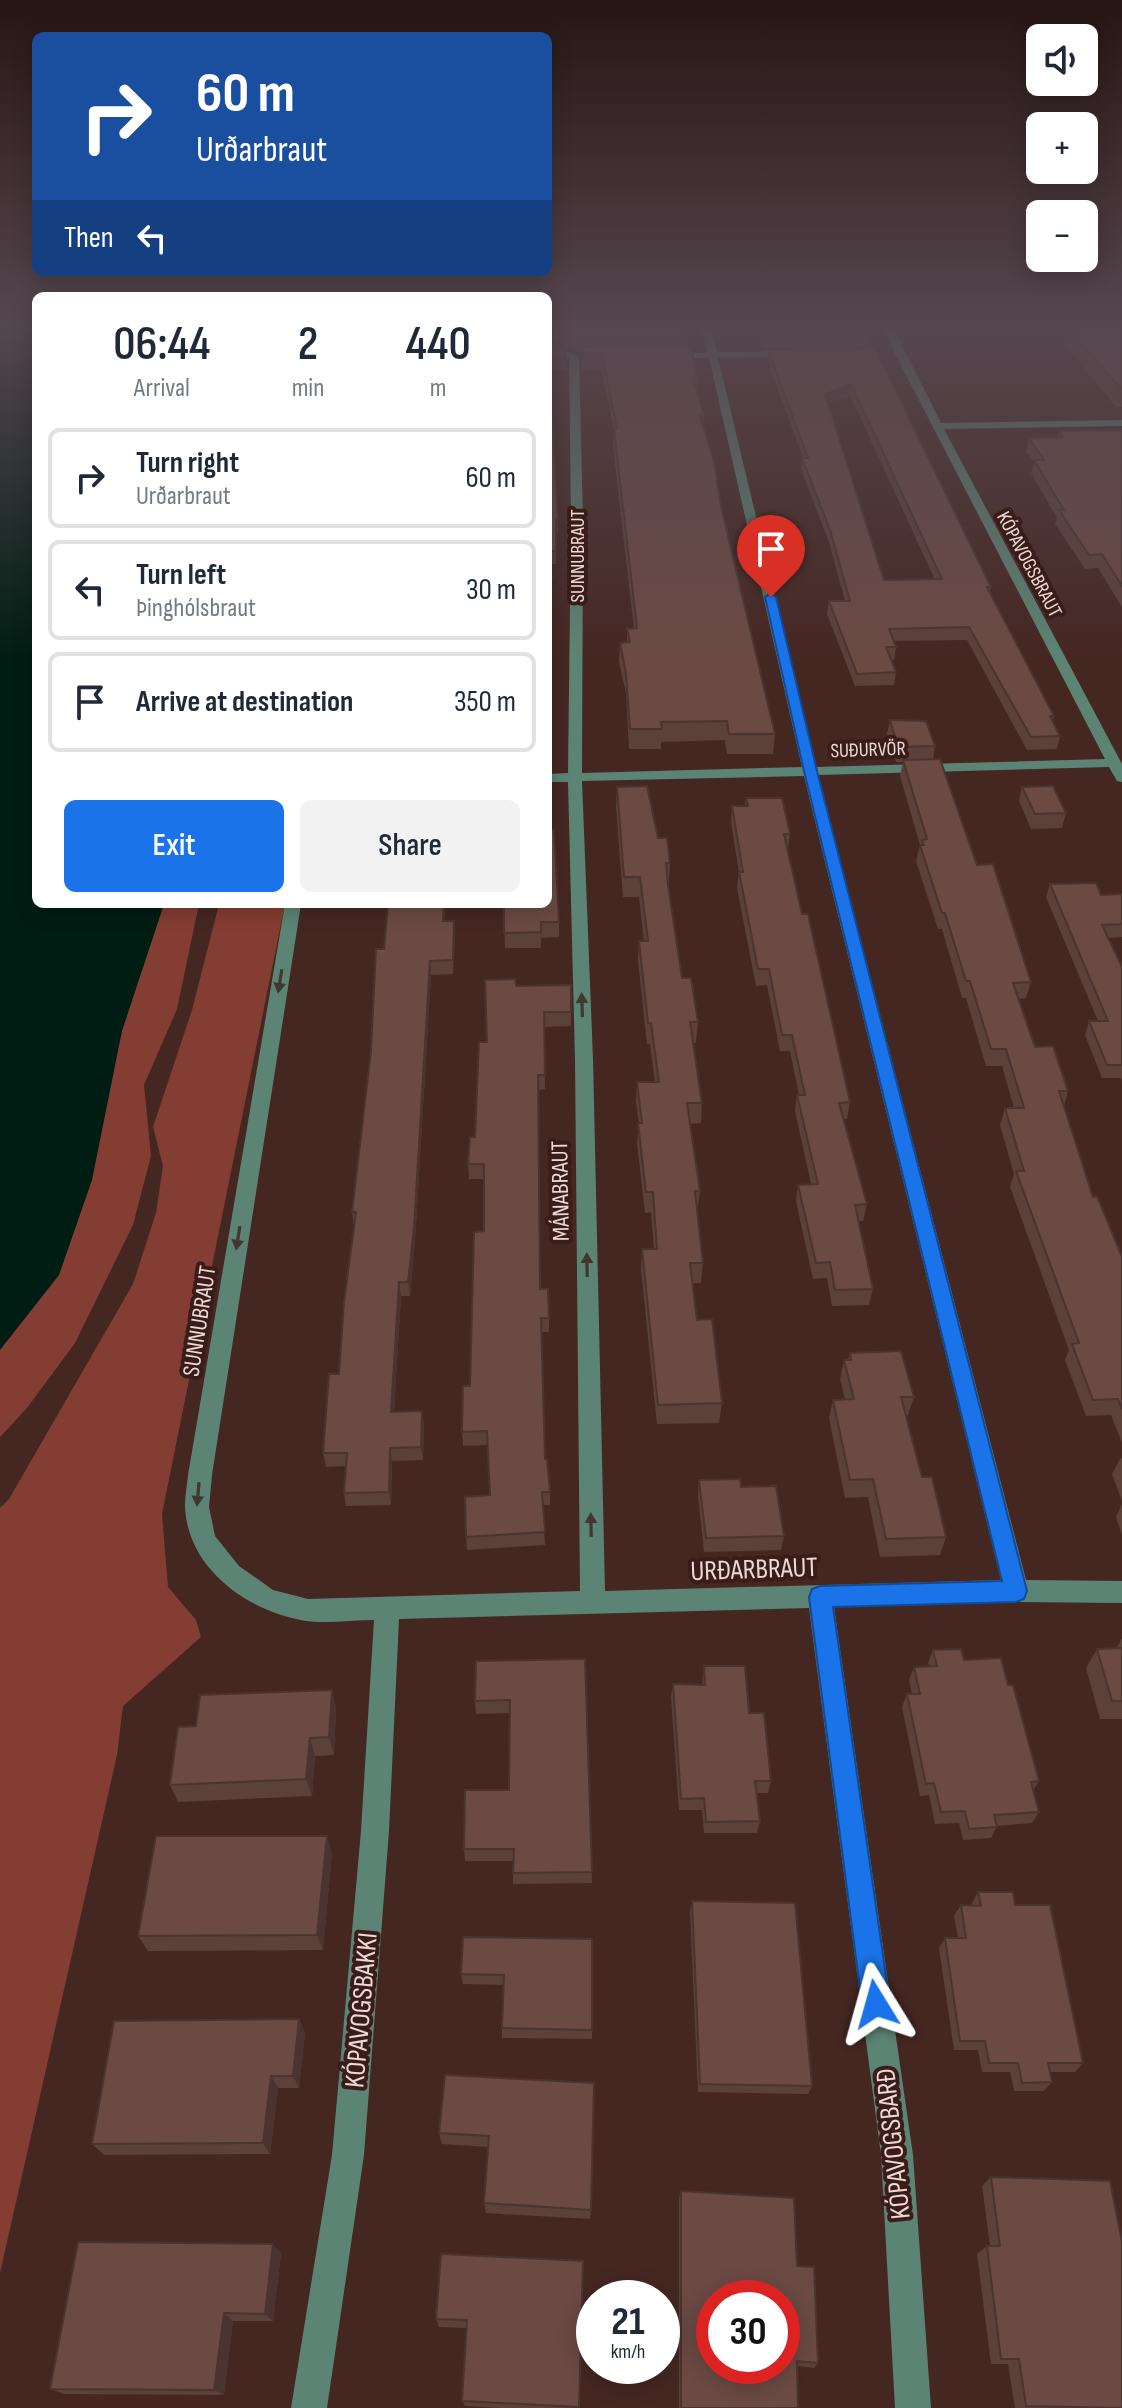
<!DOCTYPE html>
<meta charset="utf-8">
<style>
:root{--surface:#fff;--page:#f2f2f3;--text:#1f2937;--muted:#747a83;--line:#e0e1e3;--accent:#1a73e8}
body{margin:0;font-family:"Sofia Sans Condensed",sans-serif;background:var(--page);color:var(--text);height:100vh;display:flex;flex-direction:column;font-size:30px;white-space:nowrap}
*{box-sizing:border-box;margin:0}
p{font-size:26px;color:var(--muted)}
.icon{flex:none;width:44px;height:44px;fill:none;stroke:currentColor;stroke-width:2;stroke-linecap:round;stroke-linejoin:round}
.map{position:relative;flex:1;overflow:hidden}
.side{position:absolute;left:32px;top:292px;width:520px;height:616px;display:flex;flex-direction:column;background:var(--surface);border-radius:12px;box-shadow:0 4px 20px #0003}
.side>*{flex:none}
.hud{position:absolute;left:32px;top:32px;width:520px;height:244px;border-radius:12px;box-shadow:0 4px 20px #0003;background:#1a4fa0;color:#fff;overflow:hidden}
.buttons{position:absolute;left:1026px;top:24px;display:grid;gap:16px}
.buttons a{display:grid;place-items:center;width:72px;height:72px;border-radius:12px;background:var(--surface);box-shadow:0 4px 20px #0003;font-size:40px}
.speed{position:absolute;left:576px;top:2280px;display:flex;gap:16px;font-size:40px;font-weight:700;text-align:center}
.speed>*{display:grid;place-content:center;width:104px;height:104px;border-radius:50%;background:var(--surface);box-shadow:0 4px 20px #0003;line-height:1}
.speed small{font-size:20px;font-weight:400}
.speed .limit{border:12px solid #d22;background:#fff;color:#111}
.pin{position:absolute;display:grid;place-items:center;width:68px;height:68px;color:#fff;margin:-82px -34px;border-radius:50% 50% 50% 0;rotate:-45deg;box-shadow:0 0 8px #0007}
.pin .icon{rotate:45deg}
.me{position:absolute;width:88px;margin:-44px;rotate:352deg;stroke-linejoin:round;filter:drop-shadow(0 0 6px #0008)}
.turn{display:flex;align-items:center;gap:28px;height:168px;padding:0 32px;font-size:36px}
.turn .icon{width:104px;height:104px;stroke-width:2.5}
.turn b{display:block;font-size:56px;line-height:68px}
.then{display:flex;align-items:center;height:76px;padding:0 32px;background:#0003;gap:16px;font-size:30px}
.eta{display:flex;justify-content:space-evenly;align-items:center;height:136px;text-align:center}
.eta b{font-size:48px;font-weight:600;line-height:56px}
.action{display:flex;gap:16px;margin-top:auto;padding:16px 32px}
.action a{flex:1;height:92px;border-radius:12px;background:var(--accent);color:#fff;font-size:32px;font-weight:600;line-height:92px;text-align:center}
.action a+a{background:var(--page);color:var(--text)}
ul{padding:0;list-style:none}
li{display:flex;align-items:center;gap:24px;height:100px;margin:0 16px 12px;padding:0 16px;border:4px solid var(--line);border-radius:12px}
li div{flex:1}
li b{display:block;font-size:30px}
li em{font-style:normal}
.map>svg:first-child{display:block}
.green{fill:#843d32}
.water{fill:#001d13}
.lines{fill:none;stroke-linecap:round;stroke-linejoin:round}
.minor{fill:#5c8474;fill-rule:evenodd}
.wall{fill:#5c403a;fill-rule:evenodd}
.shaded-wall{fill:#4b3430}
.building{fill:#6b4a44;stroke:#4b3430;stroke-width:2;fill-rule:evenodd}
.oneway{fill:#423730}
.route{fill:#1a73e8;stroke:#114b97;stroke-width:2}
.labels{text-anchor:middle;stroke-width:8;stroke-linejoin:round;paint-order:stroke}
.far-street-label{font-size:20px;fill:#edd9d5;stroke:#3a1d19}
.street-label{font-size:24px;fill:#edd9d5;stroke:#3a1d19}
.near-street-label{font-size:28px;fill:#edd9d5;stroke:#3a1d19}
</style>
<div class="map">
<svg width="1122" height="2408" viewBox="0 0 1122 2408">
<rect width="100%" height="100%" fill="#452722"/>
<!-- green -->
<path class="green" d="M0,323H36V904H199L177,1009L144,1085L151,1156L133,1225L75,1343L27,1408L0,1437Z
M219,904H285L162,1514L168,1587L196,1620L201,1637L123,1706L117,1755L0,2273V1508L9,1499L133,1284L156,1213L163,1166L153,1127L192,1010Z"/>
<!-- water -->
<path class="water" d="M0,323H36V904H164L122,1031L92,1180L59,1275L0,1350Z"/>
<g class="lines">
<!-- minor -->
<path class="minor" d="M548,323H556L559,348L579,357L583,522L582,773L802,767L709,358L667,359L662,356L667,353H707L701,323H709L717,352L795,351L800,354L795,357L718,358L816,767L1105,759L894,352L883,323H891L941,423L1122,420V426L944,429L1122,764V782L1117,781L1109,767L818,775L1026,1580L1122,1581V1603L1016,1602L834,1607L913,2155L931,2408H895L881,2155L809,1608L399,1619L389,1831L364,2155L327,2408H291L332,2155L361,1831L374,1620C352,1620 327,1624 306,1621C249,1612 187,1569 185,1506C185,1496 187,1485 188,1475L285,904H301L212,1475L209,1507L215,1536L239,1566L273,1590L308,1599L580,1591L575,1059L568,782H548V774L568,773L571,522L569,358L549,349ZM804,776L1001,1580L605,1591L593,1059L582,781Z"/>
</g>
<!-- wall -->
<path class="wall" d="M558,323H685L688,338V345L697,377L696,389L704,416L703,426L775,734L773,754H727L725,740L661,742V749H629L626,693L619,662L620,643H627V629H634L613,446L614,430L601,370H582V351H576L562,346L566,348V370H550L558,533H556V564H550L552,593H548V338L562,346Z
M753,323H866L870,329L867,346L763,348Z
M1070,323H1122V407H1116L1063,343L1066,326Z
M875,348L991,587L990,592L1054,716L1053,722L1060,736L1057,749L1027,750L967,640L894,641L896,647L894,660H891L896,672L894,685L855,686L827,614L829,601H845L829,542L801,469L803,458L767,360L768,350ZM850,395L935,580H884L828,403Z
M1122,430V607L1098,568L1085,569L1055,524L1057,518L1031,473L1034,462L1026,451L1029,438L1058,437L1059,431Z
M890,720L935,746L933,759L977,865L1031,982L1026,998L1018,999L1035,1047L1068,1091L1064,1106L1093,1197L1122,1257V1443L1111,1415L1086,1416L1065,1360L1069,1350L1010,1187L1014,1174L1000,1125L1005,1108H1014L1002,1066H986L966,998H962L942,929H938L916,861L920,845L900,776L903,762H896L887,734Z
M617,787L658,838L670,863L669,883H667L682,978L698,1022L696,1043H693L702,1103L701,1123L690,1124L700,1191L697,1211L703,1263L701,1283H692L697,1320L722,1403L719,1423L657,1424L641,1269L642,1249H654L651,1212L645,1213L637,1143L639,1123L636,1102L637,1082H655L650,1044H647L638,961L639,941H644L639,897H623L616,807Z
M1022,787L1066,813L1062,828L1031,829L1019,801Z
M746,798L790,834L788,849L802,914L850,1102L847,1119H844L867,1204L863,1221H858L873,1289L869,1305L832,1306L827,1278L813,1279L796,1201L798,1185L811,1184L795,1111L797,1095H799L790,1051H780L767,985L756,986L737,888L739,872L731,822L732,806H745Z
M1050,884L1101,895L1122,894V937L1108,938L1122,967V1081L1121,1078H1102L1085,1035L1089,1021H1098L1046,897Z
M388,904H445L444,921H454L455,935L453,974L431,975L415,1241L410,1296H401L394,1412L424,1424L423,1460L392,1461L391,1505L346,1506L344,1493L346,1466L326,1467L323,1453L339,1374L354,1226L352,1212L384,949Z
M504,904L559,922V937L541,938V948H505Z
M571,985V1026L544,1027L545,1089L538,1090L540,1289L549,1318V1332H542L545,1459L550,1492V1505H543L545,1545L467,1550L466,1537L490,1495L488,1445L463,1446L462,1432L470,1386L484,1231V1179H469L468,1164L475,1137L487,1042L516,986Z
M850,1353L914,1397L908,1415H906L922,1477L946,1537L940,1555L880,1557L868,1497L845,1498L829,1418L833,1400L845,1399L840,1379L844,1360H848Z
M1122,1458V1501L1112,1474L1120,1459Z
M699,1480L741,1487L784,1536L781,1550L704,1552L698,1495Z
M1122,1504V1535L1116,1517Z
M1122,1638V1719H1100L1086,1668L1097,1649H1116Z
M933,1650L964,1660L1008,1685L1039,1781L1033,1791L1039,1812L1032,1823L997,1826L991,1838L963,1840L959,1823L935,1824L929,1795L920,1796L902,1707L907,1694H912L909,1680L914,1667L929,1666L928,1663Z
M585,1659L592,1883L513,1884V1861H465L464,1849L509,1790L510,1713L476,1714L475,1701Z
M704,1666L749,1713L771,1781L768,1793H757L760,1821L757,1833H704L702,1810H679L671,1697L673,1684L702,1685Z
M332,1690L336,1708L334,1755L315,1756L312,1796L178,1802L170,1785L196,1726Z
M332,1852L323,1950L148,1951L138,1936Z
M978,1892L1015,1905L1083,2063L1075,2072H1050L1052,2082L1044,2091H1014L1010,2072H982L978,2050H954L939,1948L945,1938H958L954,1916L961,1905H972V1903Z
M692,1901L812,2086L808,2094L698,2092L690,1912Z
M463,1937L592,2030V2039L502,2038V2028L503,1985L463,1984L461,1974Z
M299,2019L305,2033L299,2088H278L270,2154L104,2155L92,2144Z
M445,2075L591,2210L590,2219L486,2213L484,2203L488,2147L442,2144L439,2133Z
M991,2177L1122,2408H1015L1008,2364H991L977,2254L987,2246H990L982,2186Z
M681,2191L797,2266L818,2363L814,2368L797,2366L798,2408H679V2198Z
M281,2253L273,2321H233L224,2395L64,2394L50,2389Z
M583,2261L579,2408H500L465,2406L462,2401L467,2328L439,2327L436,2319Z"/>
<!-- shaded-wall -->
<path class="shaded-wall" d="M851,384L850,395L824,404L825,394Z
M454,921L455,935L453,974V960Z
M430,961L431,975L415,1241L410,1296L408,1282Z
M399,1282L401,1296L393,1425L391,1412Z
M422,1411L424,1424L423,1460L421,1447Z
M390,1448L392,1461L391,1505L389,1492Z
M332,1690L336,1708L334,1755L329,1737Z
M310,1738L315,1756L312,1796L306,1779Z
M327,1836L332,1852L323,1950L317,1935Z
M299,2019L305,2033L299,2088L293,2076Z
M271,2076L278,2088L270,2154L263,2143Z
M273,2244L281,2253L273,2321L265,2314Z
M224,2313L233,2321L224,2395L214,2390Z"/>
<!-- building -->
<path class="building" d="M560,323H685L688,338L576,339L562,334Z
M761,323H866L870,329L764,331Z
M1070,323H1115L1122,330V389H1121L1066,326Z
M548,338L566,348V358H549L558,520H556V551H549L552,579H548Z
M691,345L697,377H693L704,416H700L715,465L720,502L775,734H729L727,721L661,722L662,729H630L626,674L620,643L630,642L627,629L637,628L614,429H617L602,354H582V347Z
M875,348L991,587H987L1054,716H1050L1060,736L1031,737L969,627L889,629L896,647H886L896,672L857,674L829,601H850L830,530L802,458H808L768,350ZM851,384L942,579L884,580L825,394Z
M1122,430V586L1102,554L1089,555L1059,510H1064L1034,460H1044L1029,438L1063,437L1059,431Z
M890,720L926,721L935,746L898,747Z
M940,759L977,865L993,864L1031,982L1013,983L1035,1047L1053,1046L1068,1091H1059L1093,1197L1097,1196L1122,1257V1409L1118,1399L1093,1400L1072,1344L1079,1343L1016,1171H1024L1005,1108H1024L1006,1049H991L970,981H966L945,913H942L920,845H924L922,840L927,839L903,760Z
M647,786L658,838H667L670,863H666L668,885L682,978H691L698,1022H690L702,1103H687L700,1191H695L703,1263H690L697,1320L712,1319L722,1403L658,1405L642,1249H657L653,1192H646L638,1123H642L637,1082H659L651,1023H648L639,941H648L640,877H624L617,787Z
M1053,786L1066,813L1035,814L1022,787Z
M746,798H782L790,834H784L802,914H808L850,1102L839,1103L867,1204L855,1205L873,1289L835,1290L830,1262L816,1263L798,1185L818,1184L797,1095H805L792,1035H782L769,969H758L739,872H743L732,806H748Z
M548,830H554L559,922H541V932L504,933V904H548Z
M1096,883L1101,895L1122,894V924L1102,925L1122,967V1065H1107L1089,1021H1108L1050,884Z
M388,904H444L443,921H454L453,960L430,961L414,1227L408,1282H399L391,1412L422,1411L421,1447L390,1448L389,1492L344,1493L347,1453H323L329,1374H339L344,1302L356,1212H352L371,1051L376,949H384Z
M515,979L516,986L571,985V1012H544L545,1075H538L540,1289H548L549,1318H541L545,1459H547L550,1492H542L545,1532L466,1537L465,1497L490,1495L487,1431L462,1432L463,1386H470L474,1232L484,1231V1164H468L470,1137H475L479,1042H487L485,980Z
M901,1351L914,1397H901L922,1477H932L946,1537L886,1539L873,1479L850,1480L833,1400L854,1399L844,1360H851L850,1353Z
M740,1479L741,1487L776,1486L784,1536L706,1538L699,1480Z
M1122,1648V1701H1112L1097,1649Z
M961,1649L964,1660L1001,1658L1008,1685H1013L1039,1781L1031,1782L1039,1812L994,1815L997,1827L969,1829L965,1811L941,1812L934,1783L926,1784L907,1694H920L914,1667L937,1666L933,1650Z
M585,1659L592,1872L513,1873L514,1849H464L465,1790H509L510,1700L475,1701L476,1661Z
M704,1666H745L749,1713H764L771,1781H755L760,1821L706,1822L704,1798L681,1799L673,1684L705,1685Z
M332,1690L329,1737L310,1738L306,1779L170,1785L178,1727L196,1726L200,1695Z
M156,1836H327L317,1935L138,1936Z
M978,1892H1013L1015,1905H1050L1083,2063H1048L1052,2082L1022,2083L1018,2063H989L985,2041H960L945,1938H966L961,1905L981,1906Z
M692,1901L795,1903L812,2086L700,2084Z
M463,1937L592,1939V2030L502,2028L504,1975L461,1974Z
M299,2019L293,2076H271L263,2143L92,2144L114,2021Z
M445,2075L594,2083L591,2210L484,2203L489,2136L439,2133Z
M991,2177L1110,2181L1122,2242V2408L1026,2406L1019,2359H1001L987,2246H1000Z
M681,2191L794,2198L797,2266L814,2267L818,2363L797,2361L798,2408H681ZM714,2298H782V2366H714Z
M78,2242L273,2244L265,2314L224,2313L214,2390L50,2389Z
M441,2254L583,2261L579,2407L462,2401L467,2320L436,2319Z"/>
<!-- one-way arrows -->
<defs><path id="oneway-solid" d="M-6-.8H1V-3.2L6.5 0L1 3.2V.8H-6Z" transform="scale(2)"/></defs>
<g class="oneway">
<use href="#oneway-solid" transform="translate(280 981) rotate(99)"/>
<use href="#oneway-solid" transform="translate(582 1005) rotate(-92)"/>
<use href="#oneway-solid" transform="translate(238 1238) rotate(99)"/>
<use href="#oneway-solid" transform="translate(587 1265) rotate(-91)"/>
<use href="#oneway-solid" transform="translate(198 1494) rotate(95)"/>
<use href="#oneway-solid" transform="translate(591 1525) rotate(-91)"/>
</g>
<!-- sky -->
<linearGradient id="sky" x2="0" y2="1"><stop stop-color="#261513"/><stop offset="0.49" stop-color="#56474f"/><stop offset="1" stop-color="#56474f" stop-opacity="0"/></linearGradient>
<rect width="1122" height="660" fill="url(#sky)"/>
<!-- route -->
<path class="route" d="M771,593L776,597L817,771L1027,1591L1024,1599L1016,1602L833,1607L890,2004L886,2013L876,2017L866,2013L862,2004L809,1597L812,1589L820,1586L1002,1581L804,771L765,597Z"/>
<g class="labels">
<!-- far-street labels -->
<g class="far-street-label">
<text transform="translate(577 556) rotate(-90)" y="7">SUNNUBRAUT</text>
<text transform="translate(1030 564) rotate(62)" y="7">KÓPAVOGSBRAUT</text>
<text transform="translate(868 749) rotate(-2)" y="7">SUÐURVÖR</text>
</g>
<!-- street labels -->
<g class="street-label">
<text transform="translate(560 1191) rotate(-91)" y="8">MÁNABRAUT</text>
<text transform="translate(199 1321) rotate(-81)" y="8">SUNNUBRAUT</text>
</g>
<!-- near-street labels -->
<g class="near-street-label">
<text transform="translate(754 1568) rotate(-2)" y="10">URÐARBRAUT</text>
<text transform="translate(360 2010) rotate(-85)" y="10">KÓPAVOGSBAKKI</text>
<text transform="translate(892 2144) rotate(-96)" y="10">KÓPAVOGSBARÐ</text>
</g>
</g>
</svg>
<div class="buttons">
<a><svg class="icon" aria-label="sound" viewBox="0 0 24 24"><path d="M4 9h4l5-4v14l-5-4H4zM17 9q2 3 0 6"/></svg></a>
<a>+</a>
<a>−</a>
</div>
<div class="speed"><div>21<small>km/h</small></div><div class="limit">30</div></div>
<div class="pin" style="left:771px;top:597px;background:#d93025"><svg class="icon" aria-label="arrive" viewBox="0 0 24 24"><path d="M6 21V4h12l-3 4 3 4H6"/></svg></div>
<svg class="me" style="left:876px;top:2004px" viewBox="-20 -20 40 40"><path d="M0-17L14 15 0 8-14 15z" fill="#1a73e8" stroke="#fff" stroke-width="4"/></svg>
<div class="hud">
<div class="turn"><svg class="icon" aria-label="right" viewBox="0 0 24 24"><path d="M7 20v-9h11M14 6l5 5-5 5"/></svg><div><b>60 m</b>Urðarbraut</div></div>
<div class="then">Then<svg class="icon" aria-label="left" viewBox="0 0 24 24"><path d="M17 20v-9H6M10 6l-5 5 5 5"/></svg></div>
</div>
<section class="side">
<div class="eta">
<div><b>06:44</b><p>Arrival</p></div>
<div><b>2</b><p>min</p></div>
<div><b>440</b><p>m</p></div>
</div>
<ul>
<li><svg class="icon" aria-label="right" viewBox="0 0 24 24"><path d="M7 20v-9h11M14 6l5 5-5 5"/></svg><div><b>Turn right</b><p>Urðarbraut</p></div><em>60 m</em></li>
<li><svg class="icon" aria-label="left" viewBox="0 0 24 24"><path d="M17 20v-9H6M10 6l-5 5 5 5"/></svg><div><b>Turn left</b><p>Þinghólsbraut</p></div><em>30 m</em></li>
<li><svg class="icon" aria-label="arrive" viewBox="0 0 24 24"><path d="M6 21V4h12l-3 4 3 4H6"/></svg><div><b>Arrive at destination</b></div><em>350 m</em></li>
</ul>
<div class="action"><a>Exit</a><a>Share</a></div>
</section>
</div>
